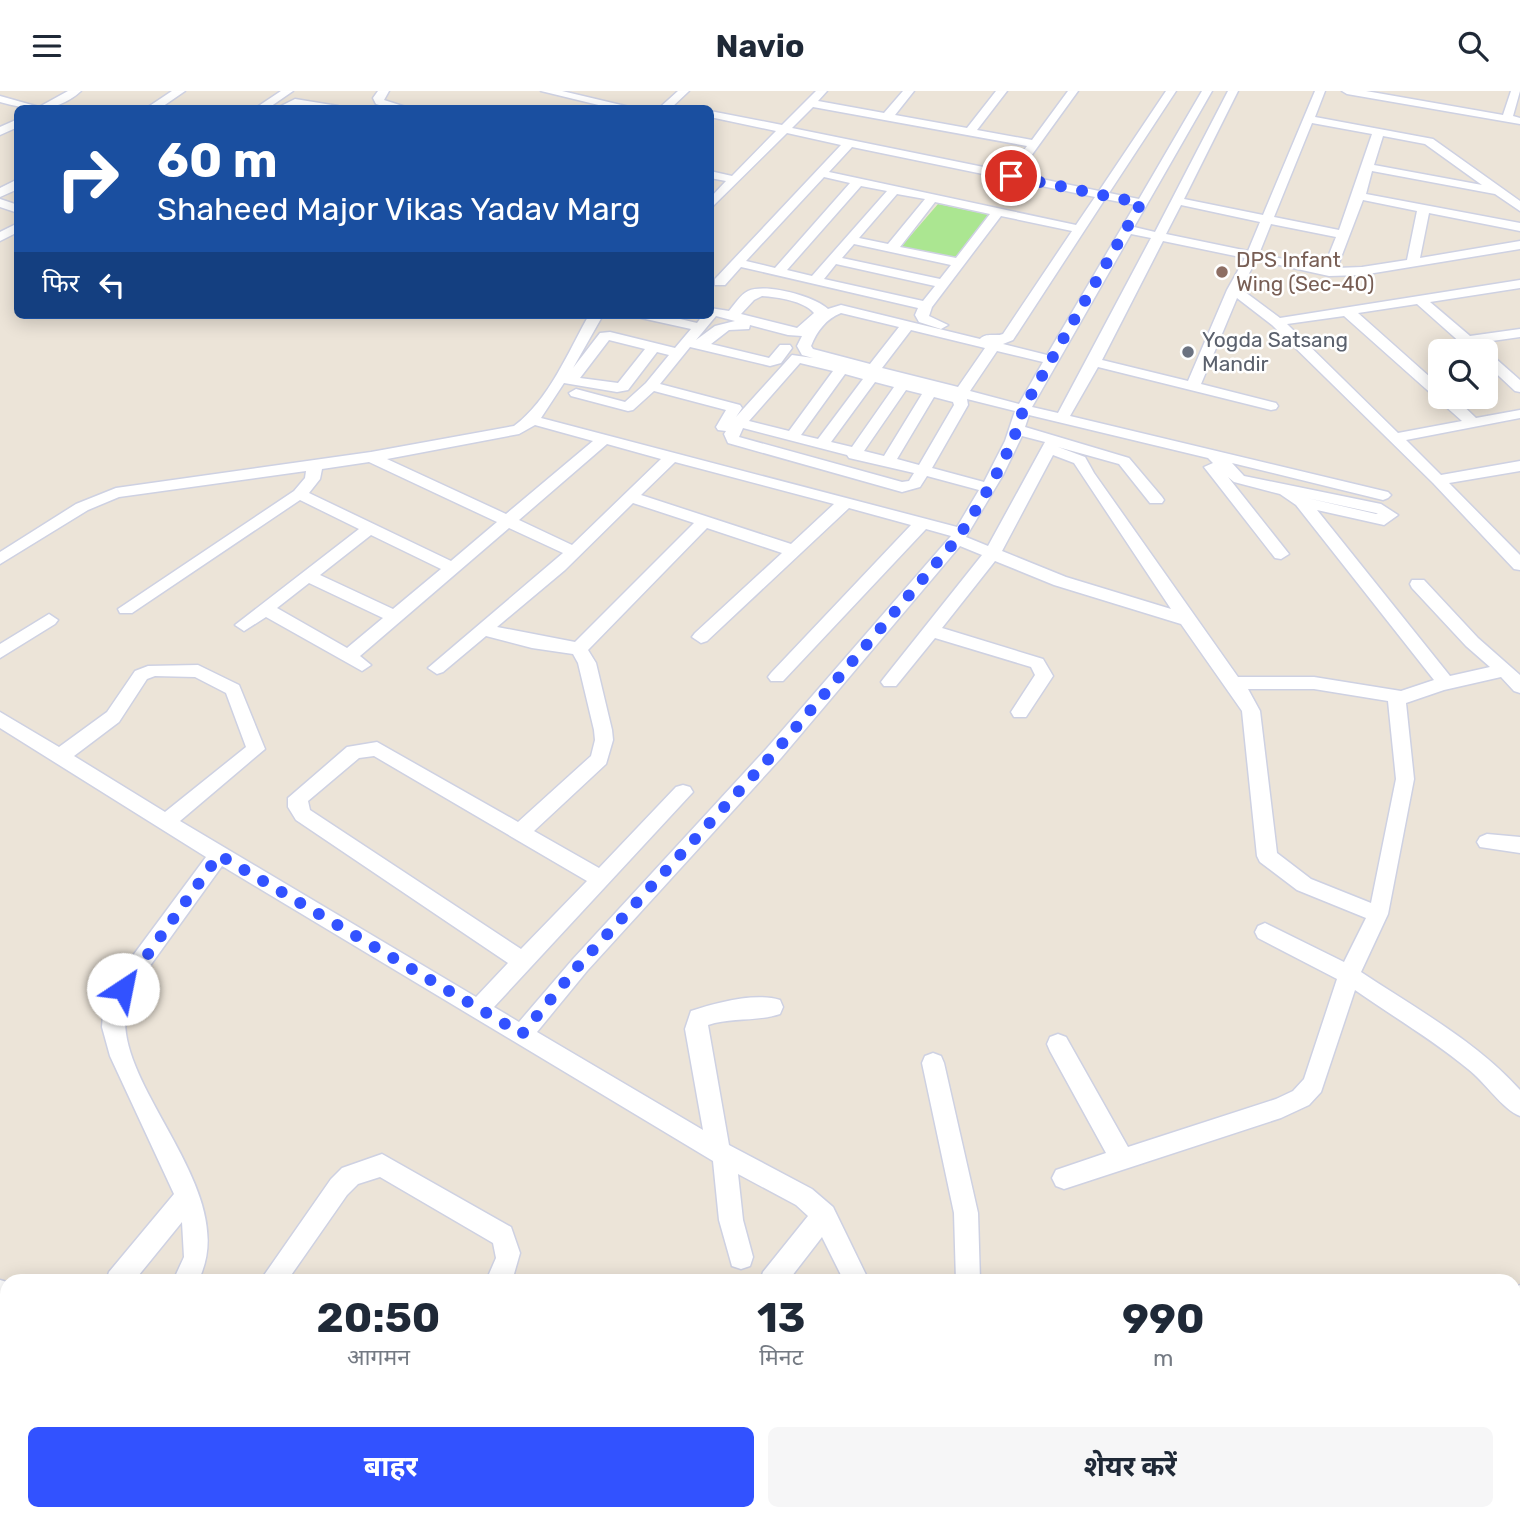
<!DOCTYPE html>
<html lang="hi">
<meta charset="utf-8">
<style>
:root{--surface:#fff;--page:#f6f6f7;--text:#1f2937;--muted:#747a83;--accent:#3252ff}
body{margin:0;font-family:Rubik,"Noto Sans Devanagari",sans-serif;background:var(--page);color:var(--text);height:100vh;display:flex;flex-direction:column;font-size:26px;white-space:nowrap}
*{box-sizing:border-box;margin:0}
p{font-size:23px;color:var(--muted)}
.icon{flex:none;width:38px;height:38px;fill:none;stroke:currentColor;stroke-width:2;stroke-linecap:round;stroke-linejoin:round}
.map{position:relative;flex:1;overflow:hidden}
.drawer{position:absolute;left:0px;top:1183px;width:1521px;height:247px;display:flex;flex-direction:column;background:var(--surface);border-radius:21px 21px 0 0;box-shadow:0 4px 18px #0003}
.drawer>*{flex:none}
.hud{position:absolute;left:14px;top:14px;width:700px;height:214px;border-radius:10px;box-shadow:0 4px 18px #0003;background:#1a4fa0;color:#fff;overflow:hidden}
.tools{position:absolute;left:1428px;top:248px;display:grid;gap:14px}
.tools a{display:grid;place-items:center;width:70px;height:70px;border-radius:10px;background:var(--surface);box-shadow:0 4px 18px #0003;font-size:35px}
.pin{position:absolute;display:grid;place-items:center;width:60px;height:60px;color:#fff;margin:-30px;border:4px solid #fff;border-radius:50%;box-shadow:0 2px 7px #0007}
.me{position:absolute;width:77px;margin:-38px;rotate:34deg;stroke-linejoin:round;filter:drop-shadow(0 0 5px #0008)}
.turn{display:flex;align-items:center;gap:24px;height:147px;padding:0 28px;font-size:32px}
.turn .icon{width:91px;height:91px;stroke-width:2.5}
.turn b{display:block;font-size:49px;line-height:60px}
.then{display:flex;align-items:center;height:66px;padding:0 28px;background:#0003;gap:14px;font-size:26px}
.eta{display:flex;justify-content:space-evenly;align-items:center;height:119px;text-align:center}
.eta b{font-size:42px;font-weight:700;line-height:49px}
.cta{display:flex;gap:14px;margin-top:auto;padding:14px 28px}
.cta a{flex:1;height:80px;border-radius:10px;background:var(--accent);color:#fff;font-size:28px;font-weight:700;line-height:80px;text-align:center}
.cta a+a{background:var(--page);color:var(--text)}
header{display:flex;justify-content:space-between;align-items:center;height:91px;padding:0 28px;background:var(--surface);font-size:32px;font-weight:700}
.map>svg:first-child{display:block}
.green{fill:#abe691}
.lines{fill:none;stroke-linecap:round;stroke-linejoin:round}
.minor-casing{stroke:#ced1e2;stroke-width:3}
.minor{fill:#fff;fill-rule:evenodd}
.route{stroke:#3252ff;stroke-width:12;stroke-dasharray:0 21.6}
.education-dot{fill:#8d6e63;stroke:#fff;stroke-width:2.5}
.worship-dot{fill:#6b7280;stroke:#fff;stroke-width:2.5}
.labels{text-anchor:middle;stroke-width:5;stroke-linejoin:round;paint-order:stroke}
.far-education-label{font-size:21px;fill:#785e54;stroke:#fff;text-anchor:start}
.far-worship-label{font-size:21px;fill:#5b616d;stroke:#fff;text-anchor:start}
</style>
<header><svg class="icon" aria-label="menu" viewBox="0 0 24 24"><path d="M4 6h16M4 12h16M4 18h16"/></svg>Navio<svg class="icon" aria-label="search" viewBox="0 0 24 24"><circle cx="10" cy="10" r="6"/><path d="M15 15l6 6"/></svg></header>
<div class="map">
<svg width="1520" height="1429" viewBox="0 0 1520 1429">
<rect width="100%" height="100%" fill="#ece4d8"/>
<!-- green -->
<path class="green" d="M938,113L990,124L956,169L900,157Z"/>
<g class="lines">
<!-- minor casing -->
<g class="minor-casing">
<path id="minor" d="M68,0H81C57,22 30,20 0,11V5L39,16Z
M172,0H185L159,18H145Z
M281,0H293L267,18H254Z
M378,0H389L384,9L412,18H392L376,13L373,7Z
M541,0H562L638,18H615Z
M678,0H689L670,18H658Z
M816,0H827L818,10L884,22L903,0H914L895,24L967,37L996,0H1007L977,39L1032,49L1068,0H1078L1018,83L1099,100L1166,0H1176L1109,102L1139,108L1202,0H1212L1134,136L1155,141L1228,0H1238L1184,108L1263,124L1315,0H1325L1315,26L1433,48L1520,110V120L1495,103L1372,80L1366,103L1520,132V140L1429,122L1420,167L1520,150V158L1362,184L1329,185L1256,169L1241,198L1280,227L1520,189V197L1430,211L1470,245L1520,238V246L1478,252L1520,289V301L1515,300L1486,273V261H1471L1417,213L1358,222L1440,295V306H1454L1476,327L1520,319V327L1406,349L1441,384L1520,370V380L1449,392L1520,464V479L1514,478L1433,392L1272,234L1237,207L1201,293L1276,312L1278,315L1276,318L1271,319L1098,276L1070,325L1388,401L1391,404L1388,407L1383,409L1232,372L1244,385L1381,413L1398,424L1384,434L1317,419L1450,585L1490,576L1466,555L1412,497L1410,493L1412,489H1424L1478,547L1520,584V602L1514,600L1501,586L1444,599L1406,612L1414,688L1388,823L1361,881C1415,917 1476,950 1520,999V1025C1503,1019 1484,990 1468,978C1433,949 1392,925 1355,899L1321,1001L1309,1014L1281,1027L1064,1098L1056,1095L1052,1087L1056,1079L1106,1062L1050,960L1047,953L1050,946L1058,943L1066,946L1128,1056L1276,1008L1293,1000L1304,988L1337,888L1258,847L1255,841L1258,835L1265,832L1344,871L1366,827L1297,799L1260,771L1257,765L1242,620L1181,533L1054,494L995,470L942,537L1043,568L1053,585L1026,626H1014L1011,621L1035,584L1031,576L935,547L896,595H884L881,591L884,587L982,464L960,455L781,667L587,880L537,941L703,1039L685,938L691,920C715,912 755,901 780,909L783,916L780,923C757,931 731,926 708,934L729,1054L812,1098L833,1116L869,1190H844L822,1146L788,1190H760L763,1181L808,1125L796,1114L738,1083L743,1129L753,1166L750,1175L741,1178L732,1175L719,1129L713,1070L222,775L134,897C86,976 248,1093 198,1190H173L184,1166L182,1131L134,1190H106L109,1181L174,1103L110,965L102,936L104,912L123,878L206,766L0,637V621L59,656L107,621L135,580L148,575L198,574L239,594L265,658L180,730L476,906L508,872L296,729L288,716V707L347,656L377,651L518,731L591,665L595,649L594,639L578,572L573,563L532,557L486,545L443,581L437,583L428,577L563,462L509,437L360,565L371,574L362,580L266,526L244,540L235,534L359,438L300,409L132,522H120L118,518L294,400L305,387L306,380L119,406L88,419L0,473V461L76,413L116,397L371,361L514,335C549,309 568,261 589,224H603L573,277L600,242L610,241L675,257L691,238L641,227L639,224H663L697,232L703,224H710V217L729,220C735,213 740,204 748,200C766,192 814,205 828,218L841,214L980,248C986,241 996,246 1003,243L1072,140L1001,125L932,216L929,225L948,234L941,238L919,231L915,224L918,217L741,176L725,194H715V188L841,54L787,42L710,118V107L726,90L710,87V80L732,85L776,40L710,26V20L782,34ZM813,16L1027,55L1008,81L792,37ZM1312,32L1372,43L1339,139L1274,126ZM1383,45L1425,53L1482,94L1374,74ZM852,56L1095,106L1076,134L829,81ZM824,86L850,92L775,177L746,170ZM861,95L887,100L812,185L787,179ZM897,103L925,108L888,153L859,147ZM1105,108L1135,114L1047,264L1003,253L1013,249ZM1363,109L1417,120L1407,169L1362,176L1337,177ZM935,111L990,123L956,167L900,156ZM1181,114L1260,131L1248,160L1166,143ZM1271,133L1336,146L1324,176L1259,163ZM1131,143L1151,147L1058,322L1032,316ZM1163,150L1245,167L1227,199L1188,290L1102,269ZM854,153L951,174L940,188L842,167ZM836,173L935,195L923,210L824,188ZM762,205C778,206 804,210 814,222L797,237L741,223L754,209ZM841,222L899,236L870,273L813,258L811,255C817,240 826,228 841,222ZM716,225L735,230L715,235L696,249ZM1344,225L1462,330L1398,342L1287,233ZM750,234L788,244L802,245L797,255L802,264L813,267L792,264L736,326L742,317L740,314L660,293L690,256L770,275L781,272L792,257L790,254H780L769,267L711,253L729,239L749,238ZM911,239L985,257L958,296L882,277ZM609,249L645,258L618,292L580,287ZM997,260L1043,271L1019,313L970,300ZM657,261L669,264L646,292L625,311L576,298L569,302L571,305L628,320L633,319L654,300L726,319L716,336L718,339L726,340L724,343L728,352L902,401L920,396L927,385L979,399L957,436L541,327L564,292L617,301L628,299ZM800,272L833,280L789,340L749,330ZM845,283L863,288L818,348L801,344ZM875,291L894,296L852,356L831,351ZM906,299L922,303L884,365L864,360ZM934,306L953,311L954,314L919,374L897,368ZM967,308L1015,320L1005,350L984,391L932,377L968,314ZM1029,324L1208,367L1213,372L1204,376L1275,467L1281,468L1289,463L1228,386L1234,391L1280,403L1296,414L1434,589L1401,600L1314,586H1238L1094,382L1085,366L1058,356L1119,373L1150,412H1162L1164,409L1162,406L1129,367L1025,336ZM535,334L593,350L506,423L387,368L519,343ZM743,337L847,364L849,367L914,382L909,390L902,391L739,346ZM1022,345L1045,351L988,455L966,446L1003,384ZM607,353L661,368L572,454L519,429ZM1053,364L1074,372L1171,518L1066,486L1002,460ZM369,371L497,431L451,470L309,402L320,388L322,378ZM675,371L834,413L791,453L641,404ZM1307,407L1376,422L1378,423H1376ZM633,412L694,432L575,551L497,536L565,479ZM849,417L911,434L771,582L768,586L771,590H783L926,438L951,445L767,657L573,868L519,931L494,916L693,701L690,696L683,694L676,696L599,777L534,740L606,673L613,649L612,639L596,572L588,559L707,437L782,462L695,542L692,546L701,552L707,550ZM371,444L441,478L393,518L320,484ZM309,492L383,527L347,557L277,517ZM155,585L195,586L226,602L246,656L165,721L74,665L119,631L147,588ZM1248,598H1314L1388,610L1396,688L1371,812L1311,788L1277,762L1260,620ZM374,665L587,790L521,858L310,719L308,710L359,667Z
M1342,0H1366L1503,24L1511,0H1520L1513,25L1520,27V33L1347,3Z
M295,8L338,15L343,18L296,14L275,18Z
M18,28V36L0,44V36Z
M14,90H18V98L0,106V97Z
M0,108L18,114V122L0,116Z
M18,132V141L0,150V141Z
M49,523L58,529L55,533L0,567V553Z
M1487,743L1520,746V762L1480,756L1477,751L1480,746Z
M933,962L941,965L944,972L978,1122L980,1190H956L954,1122L922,972L925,965Z
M382,1063L511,1136L520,1162L512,1190H486L496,1167L493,1152L380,1086L358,1093L347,1104L287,1190H260L331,1088L342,1077Z
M0,1189L7,1191V1218L0,1215Z
M1520,1194V1220L1514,1222V1197Z
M1514,1296H1520V1322H1514Z
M7,1317V1349L0,1352V1320Z
M7,1412V1423H27L24,1429H0V1417Z
M92,1423H121L118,1429H89Z
M345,1423H374L371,1429H342Z
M560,1423H588L585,1429H557Z
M638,1423H672L675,1429H641Z
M811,1423H844L847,1429H814Z
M963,1423H992L995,1429H966Z
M1361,1423H1389L1392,1429H1364Z"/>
</g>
<!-- minor -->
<use href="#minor" class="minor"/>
</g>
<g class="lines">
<!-- route -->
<path class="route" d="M123,898L219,764L522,943L579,874L774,662L957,448C980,414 1015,356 1023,318L1141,112L1011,85"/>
</g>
<!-- markers -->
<circle class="education-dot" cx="1222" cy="181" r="7"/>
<circle class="worship-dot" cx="1188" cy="261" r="7"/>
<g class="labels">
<!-- far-education labels -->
<g class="far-education-label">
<text x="1236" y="176">DPS Infant<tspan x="1236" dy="24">Wing (Sec-40)</tspan></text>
</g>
<!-- far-worship labels -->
<g class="far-worship-label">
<text x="1202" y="256">Yogda Satsang<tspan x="1202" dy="24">Mandir</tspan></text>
</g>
</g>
</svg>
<div class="tools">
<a><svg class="icon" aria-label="search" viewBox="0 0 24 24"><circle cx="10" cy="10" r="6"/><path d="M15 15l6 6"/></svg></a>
</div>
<div class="pin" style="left:1011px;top:85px;background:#d93025"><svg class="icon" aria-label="arrive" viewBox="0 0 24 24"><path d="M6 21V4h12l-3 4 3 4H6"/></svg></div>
<svg class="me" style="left:123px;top:898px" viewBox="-20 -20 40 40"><circle r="19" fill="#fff"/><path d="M0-13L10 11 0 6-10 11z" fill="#3252ff"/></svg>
<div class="hud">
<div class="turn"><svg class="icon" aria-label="right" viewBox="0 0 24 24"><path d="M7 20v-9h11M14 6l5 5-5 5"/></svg><div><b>60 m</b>Shaheed Major Vikas Yadav Marg</div></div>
<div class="then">फिर<svg class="icon" aria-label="left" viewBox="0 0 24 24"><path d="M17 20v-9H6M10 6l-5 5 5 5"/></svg></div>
</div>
<section class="drawer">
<div class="eta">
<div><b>20:50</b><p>आगमन</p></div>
<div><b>13</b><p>मिनट</p></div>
<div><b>990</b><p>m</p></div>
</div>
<div class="cta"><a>बाहर</a><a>शेयर करें</a></div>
</section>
</div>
